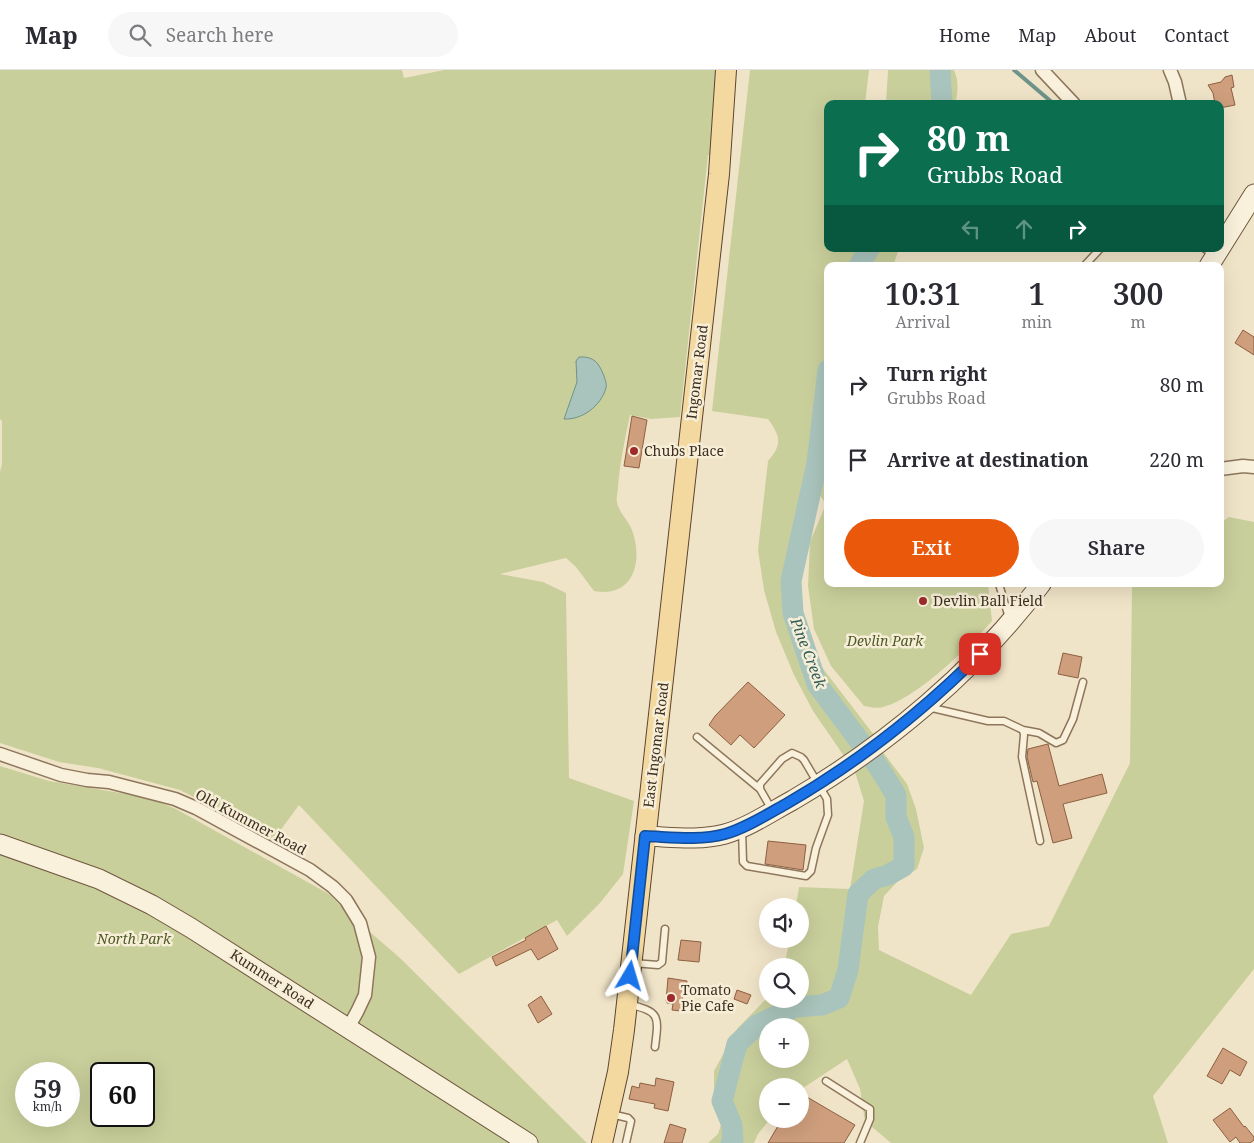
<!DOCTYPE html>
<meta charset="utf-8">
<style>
:root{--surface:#fff;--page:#f7f7f7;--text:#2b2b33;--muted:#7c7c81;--line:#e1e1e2;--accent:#ea580c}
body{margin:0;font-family:"Noto Serif",serif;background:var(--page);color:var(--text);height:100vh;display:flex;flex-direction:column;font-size:19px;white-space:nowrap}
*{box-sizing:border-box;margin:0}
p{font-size:16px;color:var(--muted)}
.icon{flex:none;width:28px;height:28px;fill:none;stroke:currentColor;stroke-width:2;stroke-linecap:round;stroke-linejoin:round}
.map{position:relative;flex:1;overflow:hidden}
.side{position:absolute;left:824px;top:192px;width:400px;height:325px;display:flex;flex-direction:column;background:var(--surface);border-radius:10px;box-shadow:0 5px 20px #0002}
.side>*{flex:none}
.hud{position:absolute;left:824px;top:30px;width:400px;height:152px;border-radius:10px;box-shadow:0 5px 20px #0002;background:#0b6e4f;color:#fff;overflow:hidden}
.tools{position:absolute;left:759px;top:828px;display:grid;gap:10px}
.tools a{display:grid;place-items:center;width:50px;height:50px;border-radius:50%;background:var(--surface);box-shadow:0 5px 20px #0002;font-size:25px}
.speed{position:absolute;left:15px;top:992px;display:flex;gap:10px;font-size:25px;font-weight:700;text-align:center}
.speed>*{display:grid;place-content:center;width:65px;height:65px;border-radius:50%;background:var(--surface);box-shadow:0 5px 20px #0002;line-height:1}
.speed small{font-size:12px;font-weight:400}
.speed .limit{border:2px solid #111;border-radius:8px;background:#fff;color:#111}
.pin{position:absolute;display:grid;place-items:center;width:42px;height:42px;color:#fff;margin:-21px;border-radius:10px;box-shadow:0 2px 8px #0006}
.me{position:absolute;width:55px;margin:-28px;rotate:7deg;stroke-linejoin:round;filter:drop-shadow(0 0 4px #0008)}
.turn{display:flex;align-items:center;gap:18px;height:105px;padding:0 20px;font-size:22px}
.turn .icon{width:65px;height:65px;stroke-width:2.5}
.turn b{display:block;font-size:35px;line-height:42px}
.lanes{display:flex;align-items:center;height:48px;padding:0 20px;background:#0003;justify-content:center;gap:25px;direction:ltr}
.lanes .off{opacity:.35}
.eta{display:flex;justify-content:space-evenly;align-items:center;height:85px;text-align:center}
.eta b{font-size:30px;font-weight:600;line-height:35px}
.cta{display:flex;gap:10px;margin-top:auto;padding:10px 20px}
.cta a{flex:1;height:58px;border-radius:30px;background:var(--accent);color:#fff;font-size:20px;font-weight:600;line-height:58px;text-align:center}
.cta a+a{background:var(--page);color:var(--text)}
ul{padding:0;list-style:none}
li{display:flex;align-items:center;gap:15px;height:75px;padding:0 20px}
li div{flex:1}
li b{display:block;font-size:19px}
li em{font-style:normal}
header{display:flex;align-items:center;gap:30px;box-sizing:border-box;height:70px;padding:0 25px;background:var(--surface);border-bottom:1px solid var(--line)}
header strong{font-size:24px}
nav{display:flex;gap:28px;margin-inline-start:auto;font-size:18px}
.search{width:350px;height:45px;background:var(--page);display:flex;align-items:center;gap:12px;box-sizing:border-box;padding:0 18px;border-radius:28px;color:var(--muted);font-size:19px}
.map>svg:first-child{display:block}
.green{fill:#c9cf9b;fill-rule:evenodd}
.water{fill:#a9c4bc;stroke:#6f938a}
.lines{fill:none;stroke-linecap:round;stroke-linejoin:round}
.stream{stroke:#6f938a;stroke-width:4}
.river{stroke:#a9c4bc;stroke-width:21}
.building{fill:#cf9f7d;stroke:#8d5f41}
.lane-casing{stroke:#8d765c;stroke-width:9}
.street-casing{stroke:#8d765c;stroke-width:15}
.secondary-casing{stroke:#6f573f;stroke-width:21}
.primary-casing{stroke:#5b4430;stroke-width:22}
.lane{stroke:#faf1dc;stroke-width:6}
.street{stroke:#faf1dc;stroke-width:12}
.secondary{stroke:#faf1dc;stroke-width:19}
.primary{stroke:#f3d9a0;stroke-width:20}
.route-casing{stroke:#114b97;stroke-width:12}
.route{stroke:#1a73e8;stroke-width:9}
.poi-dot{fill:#9e2a2b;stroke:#f7eed8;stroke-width:2}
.labels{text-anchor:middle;stroke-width:5;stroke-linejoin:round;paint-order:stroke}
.street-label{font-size:14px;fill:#3d2e20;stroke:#f7eed8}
.poi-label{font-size:14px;fill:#3d2e20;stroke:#f7eed8;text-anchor:start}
.park-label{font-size:14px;font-style:italic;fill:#4d5a26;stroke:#f7eed8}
.water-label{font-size:15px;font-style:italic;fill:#2f5d5a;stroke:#f7eed8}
</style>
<header>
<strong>Map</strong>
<div class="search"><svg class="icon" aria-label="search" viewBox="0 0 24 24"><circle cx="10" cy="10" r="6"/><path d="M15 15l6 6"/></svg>Search here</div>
<nav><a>Home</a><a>Map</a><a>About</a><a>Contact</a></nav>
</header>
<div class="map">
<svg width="1254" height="1073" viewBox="0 0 1254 1073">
<rect width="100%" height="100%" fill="#f0e4c8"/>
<!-- green -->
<path class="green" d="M0,0H402L404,8L444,0H726L720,90L708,85L680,347L651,349L630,345C625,369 620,392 618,417C618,421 616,428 617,432C619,443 630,452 633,463C643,494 632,528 594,521L576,497L566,488L500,504L543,512L566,523L569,708L634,731L623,804L600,833L567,866L557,850L459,904L299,735L274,769L180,720L98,698L59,692L0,673V402L2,394V351L0,349Z
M750,0H869L865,34H828V179H899L893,196H828V514H988L992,551C969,577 916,629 883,637C877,639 870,637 864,636L831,596L814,559L808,516L810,472L826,434L819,424L795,487L793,539L811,583L874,665L844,686L813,641L794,605L776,562L764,520L758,480L768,391C783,374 780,366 768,349L712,341Z
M888,0H954C959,11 958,22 955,34H886Z
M1229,447L1254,452V899L1153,1026L1168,1073H891L865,1051L860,1019L847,989L800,1020V1016H768V1049H770L758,1064L754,1073H708L718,1064L721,1055L714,1029V1001L737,959L767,928L800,929V896H784L790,869H800V836H796L799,817L850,819L864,731L855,702L883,682L907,714L916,739L924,778L917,799L899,810L884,826L878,857L879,880L971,925L1011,864L1049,856L1130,693L1132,514H1220V453ZM768,956H800V989H768Z
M0,696L49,711L150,728L176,739L329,824L348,843L400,888L587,1073H0ZM26,1004H69V1046H26ZM101,1004H144V1046H101Z"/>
<!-- water -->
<path class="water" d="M579,287C594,286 599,293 604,306C605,310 607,313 606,318C601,336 582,350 564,349L577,312L576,291Z"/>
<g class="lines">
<!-- stream -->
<path class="stream" d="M1014,0L1054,34"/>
<!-- river -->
<path class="river" d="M940,0L942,34
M859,196L869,179
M731,1073L733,1072L732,1055L722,1031L737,974L757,955L795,937L822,935L839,928L848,900L858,824L874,809L888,805L904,796V767L896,747V725L878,696L817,614L793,543L791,511L817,393L828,300"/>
</g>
<!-- building -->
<path class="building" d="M1232,5L1234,17L1231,18L1235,35L1220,38V34H1215L1213,23L1208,15L1221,12L1225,7Z
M1243,260L1254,267V285L1235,273Z
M632,346L647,350L639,398L624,396Z
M1063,583L1082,587L1078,608L1058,604Z
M748,612L785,645L754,678L740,665L731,675L709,655L715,646Z
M1048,674L1059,716L1102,704L1107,723L1063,734L1072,768L1053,773L1037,711L1033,712L1027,687L1028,679Z
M768,771L806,775L803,800L765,794Z
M546,856L558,879L538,890L531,879L496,896L492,887L526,870L525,868Z
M681,870L701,872L699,892L678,890Z
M668,908L687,911L686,926L683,925L681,941L672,940L673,934L667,933V931H666Z
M737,920L751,925L747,934L734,929Z
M541,926L552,944L538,953L528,935Z
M1223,978L1247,992L1240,1006L1230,1000L1222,1014L1207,1006Z
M656,1008L674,1012L668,1041L654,1038L655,1034L629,1029L632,1016L639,1018L640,1013L655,1016Z
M800,1023L855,1055L844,1073H768L782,1049H800Z
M1230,1038L1244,1057L1245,1056L1254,1067V1070L1250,1073H1240L1236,1067L1230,1072L1213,1050Z
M670,1054L686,1059L682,1073H664Z"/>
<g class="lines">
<!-- lane casing -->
<g class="lane-casing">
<path id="lane" d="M1205,179L1215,184
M1084,196L1100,179
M999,514L1009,548
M928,637L988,651H1004L1023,660L1024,665L1022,687L1040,771
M1023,660L1039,663L1056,673L1063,670L1073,649L1083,612
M697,667L760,719
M742,759L743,792L747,796L806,806L811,801L816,778L828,745L827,729L804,690L801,687L792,683L782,689L760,714V719L772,740
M633,893L658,895L662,892L665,859
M628,934C660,942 659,945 655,977
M826,1011L870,1039V1049L860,1073
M611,1044L628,1048L631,1051L626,1073"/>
</g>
<!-- street casing -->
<g class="street-casing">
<path id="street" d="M1042,0L1074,34
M1170,0L1175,12L1180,34
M1220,399L1243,396L1254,397
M0,684L61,705L87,710L109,712L175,729L196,738L310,800L333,817L346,830L360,853L369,887L365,925L357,942L348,958"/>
</g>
<!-- secondary casing -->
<g class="secondary-casing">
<path id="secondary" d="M1209,196L1254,124
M645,766C672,767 699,771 725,764C749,757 771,742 793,730C887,675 975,601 1041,514
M0,774L99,809L152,835L191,858L528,1073"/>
</g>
<!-- primary casing -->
<g class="primary-casing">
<path id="primary" d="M602,1073L618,1002L624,960L719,104L726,0"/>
</g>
<!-- lane -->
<use href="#lane" class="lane"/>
<!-- street -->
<use href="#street" class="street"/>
<!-- secondary -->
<use href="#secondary" class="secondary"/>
<!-- primary -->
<use href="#primary" class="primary"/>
</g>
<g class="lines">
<!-- route casing -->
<g class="route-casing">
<path id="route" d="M630,906L645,766C671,767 699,771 725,764C746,758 766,745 786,734C857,693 922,642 980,584"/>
</g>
<!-- route -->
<use href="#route" class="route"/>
</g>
<!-- markers -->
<g class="poi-dot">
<circle cx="634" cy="381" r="5"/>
<circle cx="923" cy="531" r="5"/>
<circle cx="671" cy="928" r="5"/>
</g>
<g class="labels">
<!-- street labels -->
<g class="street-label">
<text transform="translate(697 302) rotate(-83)" y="5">Ingomar Road</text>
<text transform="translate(656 675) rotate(-83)" y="5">East Ingomar Road</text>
<text transform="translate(251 752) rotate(28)" y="5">Old Kummer Road</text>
<text transform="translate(272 909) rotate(33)" y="5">Kummer Road</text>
</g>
<!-- poi labels -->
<g class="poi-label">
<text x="644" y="386">Chubs Place</text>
<text x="933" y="536">Devlin Ball Field</text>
<text x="681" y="925">Tomato<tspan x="681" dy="16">Pie Cafe</tspan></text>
</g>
<!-- park labels -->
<g class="park-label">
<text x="885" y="576">Devlin Park</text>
<text x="134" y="874">North Park</text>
</g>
<!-- water labels -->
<g class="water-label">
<text transform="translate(808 583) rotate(69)" y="5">Pine Creek</text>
</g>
</g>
</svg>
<div class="tools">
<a><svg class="icon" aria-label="sound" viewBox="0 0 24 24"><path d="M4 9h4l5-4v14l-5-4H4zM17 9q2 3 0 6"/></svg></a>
<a><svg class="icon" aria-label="search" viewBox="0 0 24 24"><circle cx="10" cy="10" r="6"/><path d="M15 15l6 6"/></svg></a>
<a>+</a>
<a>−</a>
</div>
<div class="speed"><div>59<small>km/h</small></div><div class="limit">60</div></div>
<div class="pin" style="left:980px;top:584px;background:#d93025"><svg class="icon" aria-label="arrive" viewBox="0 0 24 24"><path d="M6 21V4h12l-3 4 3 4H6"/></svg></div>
<svg class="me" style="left:630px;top:906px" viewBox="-20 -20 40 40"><path d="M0-17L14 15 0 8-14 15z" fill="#1a73e8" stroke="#fff" stroke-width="4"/></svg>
<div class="hud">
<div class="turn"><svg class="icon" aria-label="right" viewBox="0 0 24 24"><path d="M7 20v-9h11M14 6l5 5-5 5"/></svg><div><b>80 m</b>Grubbs Road</div></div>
<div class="lanes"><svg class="icon off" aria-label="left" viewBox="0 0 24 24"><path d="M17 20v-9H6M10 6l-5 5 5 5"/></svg><svg class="icon off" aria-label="ahead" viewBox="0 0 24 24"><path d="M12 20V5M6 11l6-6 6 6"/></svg><svg class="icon" aria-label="right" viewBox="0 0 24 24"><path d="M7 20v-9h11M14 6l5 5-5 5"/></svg></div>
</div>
<section class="side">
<div class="eta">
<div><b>10:31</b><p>Arrival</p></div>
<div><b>1</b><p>min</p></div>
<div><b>300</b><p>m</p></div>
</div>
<ul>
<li><svg class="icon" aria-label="right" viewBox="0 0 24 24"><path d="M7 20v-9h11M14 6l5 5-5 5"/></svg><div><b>Turn right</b><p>Grubbs Road</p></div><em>80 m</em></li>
<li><svg class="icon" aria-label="arrive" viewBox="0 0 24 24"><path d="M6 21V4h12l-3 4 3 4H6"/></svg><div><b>Arrive at destination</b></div><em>220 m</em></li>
</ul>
<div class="cta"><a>Exit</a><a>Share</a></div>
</section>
</div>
